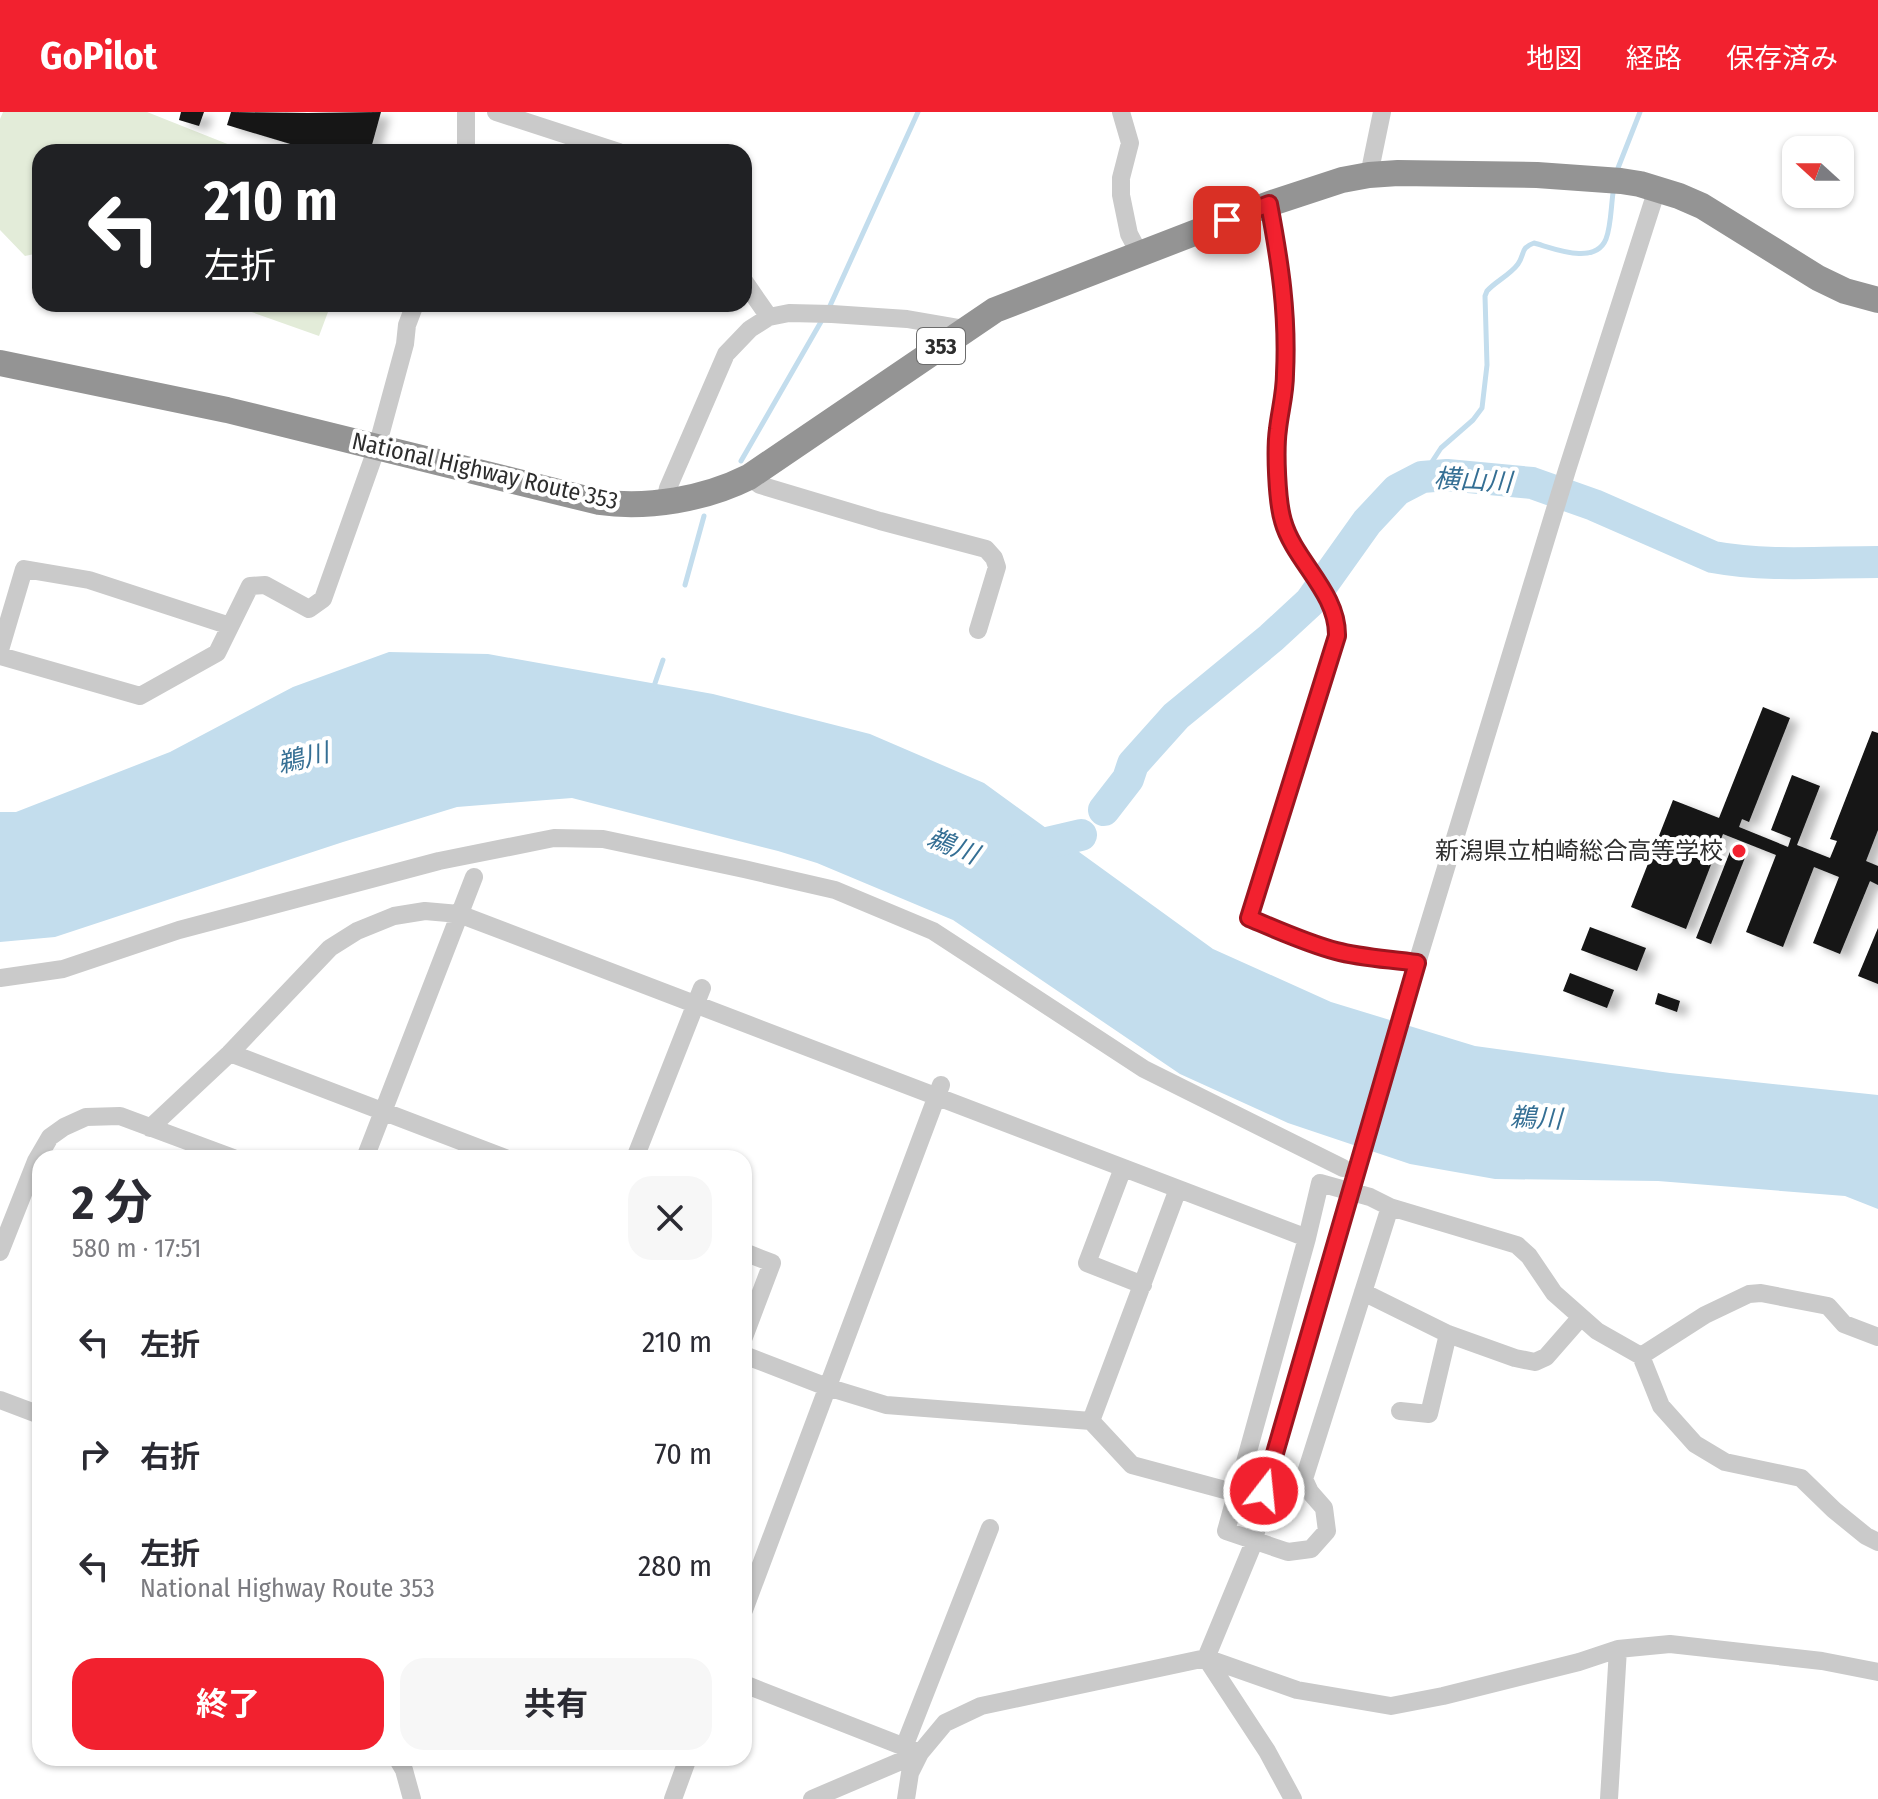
<!DOCTYPE html>
<html lang="ja">
<meta charset="utf-8">
<style>
:root{--surface:#fff;--page:#f7f7f7;--text:#2b2b33;--muted:#7c7c81;--accent:#f2212f}
body{margin:0;font-family:"Fira Sans Condensed","Noto Sans JP",sans-serif;background:var(--page);color:var(--text);height:100vh;display:flex;flex-direction:column;font-size:30px;white-space:nowrap}
*{box-sizing:border-box;margin:0}
p{font-size:26px;color:var(--muted)}
.icon{flex:none;width:44px;height:44px;fill:none;stroke:currentColor;stroke-width:2;stroke-linecap:round;stroke-linejoin:round}
.map{position:relative;flex:1;overflow:hidden}
.sheet{position:absolute;left:32px;top:1038px;width:720px;height:616px;display:flex;flex-direction:column;background:var(--surface);border-radius:24px;box-shadow:0 2px 6px #0004}
.sheet>*{flex:none}
.banner{position:absolute;left:32px;top:32px;width:720px;height:168px;border-radius:24px;box-shadow:0 2px 6px #0004;background:#202124;color:#fff;overflow:hidden}
.needle{width:52px;rotate:291deg}
.controls{position:absolute;left:1782px;top:24px;display:grid;gap:16px}
.controls a{display:grid;place-items:center;width:72px;height:72px;border-radius:16px;background:var(--surface);box-shadow:0 2px 6px #0004;font-size:40px}
.pin{position:absolute;display:grid;place-items:center;width:68px;height:68px;color:#fff;margin:-34px;border-radius:16px;box-shadow:0 4px 12px #0006}
.me{position:absolute;width:88px;margin:-44px;rotate:16deg;stroke-linejoin:round;filter:drop-shadow(0 0 6px #0008)}
.turn{display:flex;align-items:center;gap:28px;height:168px;padding:0 40px;font-size:36px}
.turn .icon{width:104px;height:104px;stroke-width:2.5}
.turn b{display:block;font-size:56px;line-height:68px}
.round{display:grid;place-items:center;flex:none;width:84px;height:84px;border-radius:24px;background:var(--page)}
.head{display:flex;align-items:center;justify-content:space-between;height:136px;padding:0 40px}
h1{font-size:48px;font-weight:700;line-height:60px}
.cta{display:flex;gap:16px;margin-top:auto;padding:16px 40px}
.cta a{flex:1;height:92px;border-radius:24px;background:var(--accent);color:#fff;font-size:32px;font-weight:700;line-height:92px;text-align:center}
.cta a+a{background:var(--page);color:var(--text)}
ul{padding:0;list-style:none}
li{display:flex;align-items:center;gap:24px;height:112px;padding:0 40px}
li div{flex:1}
li b{display:block;font-size:30px}
li em{font-style:normal}
header{display:flex;align-items:center;gap:48px;box-sizing:border-box;height:112px;padding:0 40px;background:var(--accent);color:#fff}
header strong{font-size:38px}
nav{display:flex;gap:44px;margin-inline-start:auto;font-size:28px}
.map>svg:first-child{display:block}
.green{fill:#e3ecd9}
.water{fill:#c3dded}
.lines{fill:none;stroke-linecap:round;stroke-linejoin:round}
.stream{stroke:#c3dded;stroke-width:5}
.river{stroke:#c3dded;stroke-width:32}
.building{fill:#141414;filter:url(#shadow)}
.minor{stroke:#cacaca;stroke-width:18}
.highway{stroke:#949494;stroke-width:26}
.route-casing{stroke:#9d151f;stroke-width:20}
.route{stroke:#f2212f;stroke-width:14}
.poi-dot{fill:#f2212f;stroke:#fff;stroke-width:3}
.labels{text-anchor:middle;stroke-width:8;stroke-linejoin:round;paint-order:stroke}
.shield{fill:#fff;stroke:#6c6c6c;stroke-width:2}
.shield-label{font-size:22px;font-weight:bold;fill:#2d2d2d}
.street-label{font-size:24px;fill:#2d2d2d;stroke:#fff}
.poi-label{font-size:24px;fill:#2d2d2d;stroke:#fff;text-anchor:end}
.water-label{font-size:26px;font-style:italic;fill:#356f94;stroke:#fff}
</style>
<header>
<strong>GoPilot</strong>
<nav><a>地図</a><a>経路</a><a>保存済み</a></nav>
</header>
<div class="map">
<svg width="1878" height="1687" viewBox="0 0 1878 1687">
<defs>
<filter id="shadow"><feDropShadow dx="9" dy="5" stdDeviation="4" flood-color="#0004"/></filter>
</defs>
<rect width="100%" height="100%" fill="#fff"/>
<!-- green -->
<path class="green" d="M3,0H147L235,35L234,40H40V142L39,141L25,144L0,118V7Z
M229,192H331L319,224Z"/>
<!-- water -->
<path class="water" d="M389,540L488,542L713,582L870,622L984,671L1213,837L1331,890L1475,934L1670,961L1878,983V1097L1845,1084L1658,1069L1495,1067L1410,1052L1288,1011L1180,962L953,808L817,751L778,739L572,686L457,695L343,730L55,825L0,830V700H16L170,640L293,575Z"/>
<g class="lines">
<!-- stream -->
<path class="stream" d="M1618,56L1640,0
M829,196L918,0
M741,349L822,208
M1422,365L1441,336L1473,308L1482,296L1487,253L1485,184L1487,179C1496,169 1510,163 1518,152C1525,142 1520,136 1534,131C1553,136 1595,154 1606,127C1611,114 1611,95 1613,81
M685,473L704,404
M653,577L663,548"/>
<!-- river -->
<path class="river" d="M1104,698L1128,667L1133,652L1176,604L1271,526L1310,490L1367,410L1397,378L1422,365L1447,363L1532,371L1594,393L1713,445C1767,455 1824,450 1878,450
M1021,737L1081,723"/>
</g>
<!-- building -->
<path class="building" d="M181,0H204L199,14L179,8Z
M231,0L308,1L381,0L370,40H317L227,13Z
M1763,595L1790,606L1749,710L1742,707L1739,715L1788,735L1791,726L1771,718L1792,663L1820,674L1797,733L1830,746L1837,729L1830,727L1872,619L1878,621V718L1866,749L1878,754V773L1870,769L1840,842L1813,831L1839,765L1814,755L1783,835L1746,820L1776,743L1723,722L1686,817L1631,795L1673,688L1719,706Z
M1733,732L1748,738L1711,832L1696,826Z
M1590,815L1646,836L1637,859L1581,838Z
M1878,816V872L1858,864Z
M1570,861L1614,878L1607,896L1563,879Z
M1658,881L1680,889L1677,900L1655,892Z"/>
<g class="lines">
<!-- minor -->
<path class="minor" d="M496,0L619,40
M1121,0L1130,31L1121,66V83L1129,122L1139,141
M466,40V0
M1369,63L1382,0
M1269,92C1280,149 1288,203 1285,262C1285,281 1280,299 1278,317C1275,338 1277,389 1283,409C1294,449 1338,480 1337,524L1249,806C1278,818 1306,831 1336,839C1363,845 1390,847 1417,851
M744,169L769,205
M749,365L760,373L880,409L986,437L994,446L997,455L978,518
M665,389L668,376L726,242L750,217L769,205L789,201L832,202L907,207L965,217
M0,538L24,457L89,468L230,514
M0,544L140,584L217,541L250,474L265,473L309,497L323,487L377,335L405,232L407,213L415,192
M0,866L63,857L179,818L439,749L554,726L603,727L744,757L835,778L933,819L1144,957L1343,1056
M230,941L505,1046
M150,1016L230,941L330,836L357,819L394,804L425,799L459,802L1307,1126
M365,1046L474,765
M635,1046L702,876
M1123,1056L1087,1151L1143,1173
M1390,1095L1304,1367L1310,1380L1324,1396L1327,1419L1311,1437L1288,1440L1226,1419L1307,1126L1320,1071L1370,1085L1390,1095L1517,1133L1529,1144L1554,1181L1597,1219L1641,1244L1661,1294L1695,1332L1725,1350L1801,1366L1834,1398L1866,1424L1878,1430
M0,1140L36,1049L50,1025L64,1015L86,1005L120,1004L233,1046
M744,1140L772,1151L744,1225
M1363,1180L1448,1222L1515,1246L1535,1250L1546,1245L1581,1205
M744,1243L827,1275L886,1293L1091,1309L1132,1353L1236,1381
M1641,1244L1705,1203L1749,1182L1761,1181L1828,1194L1844,1212L1878,1225
M0,1288L40,1303
M1400,1299L1429,1302L1448,1222
M1091,1309L1178,1077
M744,1498L941,973
M1206,1546L1254,1430L1264,1379L1417,851L1567,358L1657,77
M1206,1546L1267,1639L1293,1687
M744,1572L920,1641L945,1611L981,1594L1206,1546L1297,1578L1391,1594L1443,1584L1579,1550L1618,1537L1670,1532L1822,1549L1878,1560
M904,1635L990,1416
M397,1646L404,1658L412,1687
M673,1687L688,1646
M812,1687L920,1641
M906,1687L910,1661L920,1641
M1609,1687L1618,1537"/>
<!-- highway -->
<path class="highway" d="M0,251L227,298L599,390C648,397 705,387 749,365L995,198L1269,92L1342,68L1369,63L1398,61L1537,63L1621,69L1640,72L1679,84L1702,94L1818,166L1845,179L1878,188"/>
</g>
<g class="lines">
<!-- route casing -->
<g class="route-casing">
<path id="route" d="M1227,108L1269,92C1280,150 1288,202 1285,262C1285,281 1280,299 1278,317C1275,338 1277,389 1283,409C1294,449 1338,480 1337,524L1249,806C1278,818 1306,831 1336,839C1362,846 1390,847 1417,851L1264,1379"/>
</g>
<!-- route -->
<use href="#route" class="route"/>
</g>
<!-- markers -->
<circle class="poi-dot" cx="1739" cy="739" r="8"/>
<g class="labels">
<!-- shield labels -->
<rect class="shield" x="917" y="216" width="48" height="36" rx="6"/>
<g class="shield-label">
<text x="941" y="242">353</text>
</g>
<!-- street labels -->
<g class="street-label">
<text transform="translate(485 359) rotate(13)" y="8">National Highway Route 353</text>
</g>
<!-- poi labels -->
<g class="poi-label">
<text x="1723" y="747">新潟県立柏崎総合高等学校</text>
</g>
<!-- water labels -->
<g class="water-label">
<text transform="translate(1473 368) rotate(3)" y="9">横山川</text>
<text transform="translate(303 646) rotate(-14)" y="9">鵜川</text>
<text transform="translate(953 734) rotate(22)" y="9">鵜川</text>
<text transform="translate(1536 1006) rotate(2)" y="9">鵜川</text>
</g>
</g>
</svg>
<div class="controls">
<a><svg class="needle" viewBox="-14 -14 28 28"><path d="M0-13l5 13h-10z" fill="#e53935"/><path d="M0 13l5-13h-10z" fill="#7c7c81"/></svg></a>
</div>
<div class="pin" style="left:1227px;top:108px;background:#d93025"><svg class="icon" aria-label="arrive" viewBox="0 0 24 24"><path d="M6 21V4h12l-3 4 3 4H6"/></svg></div>
<svg class="me" style="left:1264px;top:1379px" viewBox="-20 -20 40 40"><circle r="17" fill="#f2212f" stroke="#fff" stroke-width="3"/><path d="M0-11L8 9 0 5-8 9z" fill="#fff"/></svg>
<div class="banner">
<div class="turn"><svg class="icon" aria-label="left" viewBox="0 0 24 24"><path d="M17 20v-9H6M10 6l-5 5 5 5"/></svg><div><b>210 m</b>左折</div></div>
</div>
<section class="sheet">
<div class="head"><div><h1>2 分</h1><p>580 m · 17:51</p></div><a class="round"><svg class="icon" aria-label="close" viewBox="0 0 24 24"><path d="M6 6l12 12M18 6L6 18"/></svg></a></div>
<ul>
<li><svg class="icon" aria-label="left" viewBox="0 0 24 24"><path d="M17 20v-9H6M10 6l-5 5 5 5"/></svg><div><b>左折</b></div><em>210 m</em></li>
<li><svg class="icon" aria-label="right" viewBox="0 0 24 24"><path d="M7 20v-9h11M14 6l5 5-5 5"/></svg><div><b>右折</b></div><em>70 m</em></li>
<li><svg class="icon" aria-label="left" viewBox="0 0 24 24"><path d="M17 20v-9H6M10 6l-5 5 5 5"/></svg><div><b>左折</b><p>National Highway Route 353</p></div><em>280 m</em></li>
</ul>
<div class="cta"><a>終了</a><a>共有</a></div>
</section>
</div>
